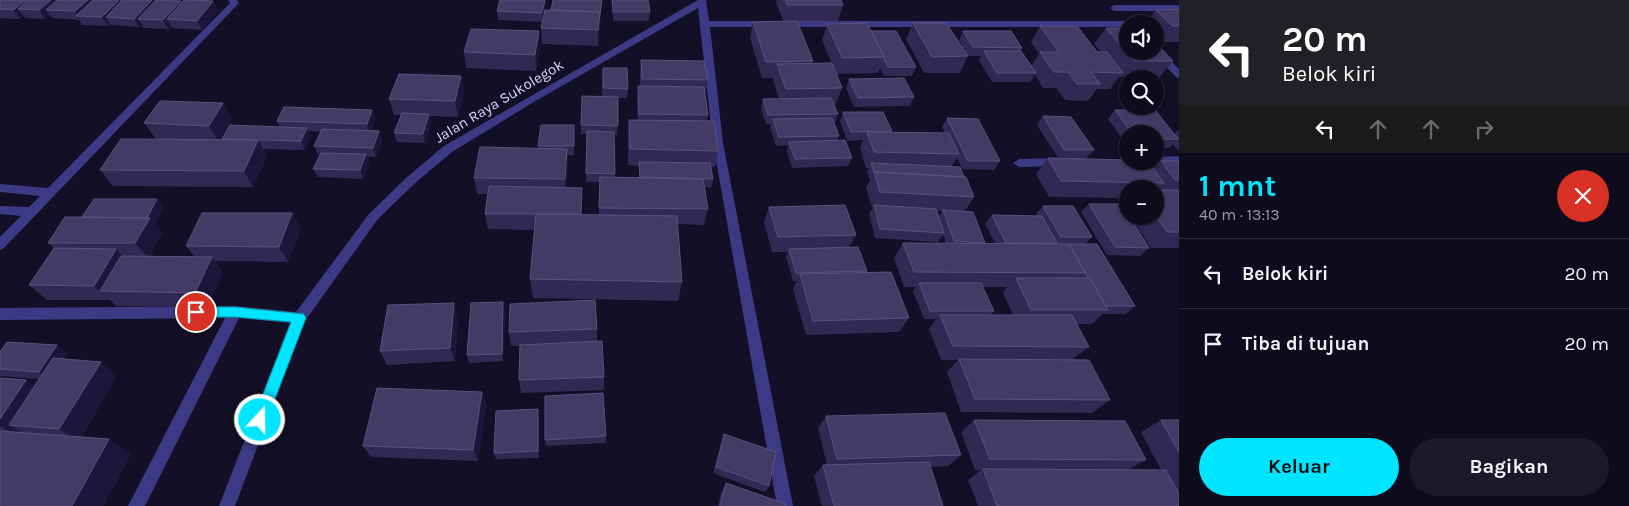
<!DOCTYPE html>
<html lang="id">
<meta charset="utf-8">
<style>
:root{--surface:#0e0b1c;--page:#1c1929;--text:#f1f3f6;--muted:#9b9ba3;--line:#2e2b3b;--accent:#00e5ff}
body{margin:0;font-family:Karla,sans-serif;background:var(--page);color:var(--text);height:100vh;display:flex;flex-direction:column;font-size:19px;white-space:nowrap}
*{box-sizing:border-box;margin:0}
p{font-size:16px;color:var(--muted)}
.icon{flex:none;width:28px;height:28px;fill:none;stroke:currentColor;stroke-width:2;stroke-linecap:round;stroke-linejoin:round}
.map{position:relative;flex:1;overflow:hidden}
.side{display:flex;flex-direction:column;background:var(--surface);width:450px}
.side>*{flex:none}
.top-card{background:#202124;color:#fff;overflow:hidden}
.tools{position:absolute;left:1119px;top:15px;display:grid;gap:10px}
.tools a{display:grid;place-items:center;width:45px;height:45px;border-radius:50%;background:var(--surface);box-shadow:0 1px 4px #0004,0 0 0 1px var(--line);font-size:25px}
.pin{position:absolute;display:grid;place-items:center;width:42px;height:42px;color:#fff;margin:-21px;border:2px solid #fff;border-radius:50%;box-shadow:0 1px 5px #0007}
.me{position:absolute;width:55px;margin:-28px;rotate:21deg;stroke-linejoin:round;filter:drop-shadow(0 0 4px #0008)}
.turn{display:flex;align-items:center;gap:18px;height:105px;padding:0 20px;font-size:22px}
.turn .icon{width:65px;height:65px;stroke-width:2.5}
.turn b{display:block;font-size:35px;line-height:42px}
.lanes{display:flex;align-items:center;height:48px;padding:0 20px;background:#0003;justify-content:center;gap:25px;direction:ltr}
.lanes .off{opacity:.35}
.round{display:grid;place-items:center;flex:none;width:52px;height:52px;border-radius:26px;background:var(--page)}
.head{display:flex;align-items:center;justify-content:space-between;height:85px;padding:0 20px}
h1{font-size:30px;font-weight:700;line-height:38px;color:var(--accent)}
.cta{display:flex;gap:10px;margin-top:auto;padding:10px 20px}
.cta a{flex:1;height:58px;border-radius:30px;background:var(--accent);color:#111;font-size:20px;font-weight:700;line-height:58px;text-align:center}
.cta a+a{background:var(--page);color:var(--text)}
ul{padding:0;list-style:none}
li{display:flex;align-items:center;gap:15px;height:70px;padding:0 20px;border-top:1px solid var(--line)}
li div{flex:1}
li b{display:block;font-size:19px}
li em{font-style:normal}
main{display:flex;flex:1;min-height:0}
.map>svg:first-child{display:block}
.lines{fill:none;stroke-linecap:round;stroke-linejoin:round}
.minor{fill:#3d3a85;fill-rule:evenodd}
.wall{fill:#312854;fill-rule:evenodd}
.shaded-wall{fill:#1d163a}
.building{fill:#433a66;stroke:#5a527e}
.route{fill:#00e5ff;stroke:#0095a6}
.labels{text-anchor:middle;stroke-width:5;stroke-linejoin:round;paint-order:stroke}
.street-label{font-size:15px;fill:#d9d4ff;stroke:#130f26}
</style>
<main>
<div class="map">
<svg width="1179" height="506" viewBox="0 0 1179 506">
<rect width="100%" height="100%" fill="#130f26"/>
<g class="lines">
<!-- minor -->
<path class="minor" d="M228,0H237L239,3L4,248L0,250V237L21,216L0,214V206L29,207L40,196L0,192V184L48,188L230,3Z
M698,0H706L709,21H1128L1132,24H1128V27H710L723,143L793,506H777L713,143L698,8L532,103L452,152L414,184L377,220L305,321L235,506H219L290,323L239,318L145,506H128L225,318L0,320V308L235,306L296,312L369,214L406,178L444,146Z
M1179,5V11H1114L1110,8L1114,5Z
M1155,47L1158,48L1179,69V78L1176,77L1152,52L1155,51Z
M1179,156V164L1155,165L1150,161H1155V157Z
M1062,158L1068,162L1062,166L1019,167L1013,163L1019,159Z"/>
</g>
<!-- wall -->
<path class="wall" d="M0,0H154V1H181L182,3L213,1L218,10L202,30L172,28L171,26L168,29L143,28L142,25L140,27L111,25L110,24L108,26L82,25L79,20L53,18L50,15L45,19L25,18L24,16L20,19L0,18Z
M602,0L598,46L542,44L541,28L543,22L498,20L497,11L546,4L545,10H551Z
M612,0L650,12L649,21H613Z
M777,0H841L843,5L838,21H783L776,2Z
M1179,9V42H1160L1155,37V24H1146L1156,10Z
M753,22L813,61L812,63L842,88L836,104H834L838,114L835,123L839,136L837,140L852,158L848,166L792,168L787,151L788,145L776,146L770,128L771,124H766L761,108L763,99H779L773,80V78H762L750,38Z
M913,23L968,56L960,73H924L906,39Z
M827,24L871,31L916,67L912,76H884L880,68L878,73L836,74L822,40Z
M1040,26L1097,52H1101L1094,44L1106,28L1173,61L1159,78L1121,77L1120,76L1110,89H1097L1088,101L1065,100L1056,88H1043L1035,75L1030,82H992L979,60L981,56H968L959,40L963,31L1022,48L1021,51L1031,66L1039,54L1031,42Z
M540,47L536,71L466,68L464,52Z
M641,60L708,80L705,94L708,115L707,121L718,151L715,167H711L713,179L711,188L705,187L708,209L704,225L677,224L682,282L678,301L533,298L530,279L535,230L488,229L485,214L488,194H477L474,178L538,148V146L574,125V155H567L568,165L566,187L582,203L581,214L599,215V182H586L587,134H581V125L602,97L603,68L628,89L627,98H618L617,135L614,134L615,177H639V166L628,165V136L629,120H638L637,102L638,86H640V76Z
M461,76L464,92L458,117L430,116L431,123L425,143L397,142L394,133L401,115H394L389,99Z
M849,79L914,97L910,106L854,107L846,88Z
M223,103L232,119L220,140H223L222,139L280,127L277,121L372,110L375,119L371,131H379L382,140L376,157H367L370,163L363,179L318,177L313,169L320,155H318L314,146L321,132L309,131L311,137L305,150L263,149L267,156L253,187L113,186L100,170L168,140L156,139L144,123Z
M1115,110L1174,134L1177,131H1179V152L1173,144L1169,148H1155V134H1128V146L1108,119Z
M843,112L892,131L891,132L945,133L942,127L947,118L1000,161L994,170L962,169L957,158L951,167L964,177L974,197L965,211L985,243H995L985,224L992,215L1037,216L1036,214L1043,206L1092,237L1085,244L1135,306L1126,314H1103L1092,324H1076L1089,347L1073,359L1110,400L1092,413L961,412L947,372L958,360H941L929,329L936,319H924L913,291L916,287H904L894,258L903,243H946L943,235L938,242L875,238L869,214L873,207H872L866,188L870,180L867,172L869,168H866L860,148L863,140L847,141L840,121ZM937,211H942L939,217ZM983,287H1007L1003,293L1013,315H991L994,311Z
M1043,116L1094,150L1086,159L1154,168L1161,161H1179V248H1151L1130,216H1155V189H1128V198L1049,197L1036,174L1048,158H1058L1037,125Z
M1128,200V213L1123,205Z
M1089,204L1149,248L1140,256L1107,255L1081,212Z
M769,207L856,235L849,247L867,271L866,272L909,318L899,332L806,335L793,289L797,281H793L786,257L788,252H772L764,222Z
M164,208L155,224L162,233L150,256H194L186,246L292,213L301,229L288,262L215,261L223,272L208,307L116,306L110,300H47L29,285L54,248L48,243L82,217Z
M505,310L503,361L469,363L467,355Z
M458,317L455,361L387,365L380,351Z
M597,329V341L604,377V390L521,393L519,380L520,346H511L509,332Z
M0,352L67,353L63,359L117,375L81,437L109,439L131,454L0,506V378L26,380L34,386L39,379L0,376Z
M482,392L486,404L478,461L371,457L363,446Z
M538,409L539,416V458L496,459L494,453Z
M826,416L961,455L948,466L930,467L943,506H822L814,476L823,465H827L818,428Z
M974,420L1146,460L1127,470H1161L1141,432L1161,420H1179V506H978L968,480L981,470H975L961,432Z
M724,434L769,486L765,492L713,473L722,441Z
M606,436V443L546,446L545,440Z
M726,483L786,506H718L721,493Z"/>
<!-- shaded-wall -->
<path class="shaded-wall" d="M26,0H40L18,9L24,16L20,19L13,10Z
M51,0H64L46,10L50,15L45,19L39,10Z
M88,0H101L79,16L75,11Z
M119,0H125L106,17L110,24L108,26L102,17Z
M152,0H154L158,8L138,19L142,25L140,27L134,19Z
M545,0H546V4L543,22L542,13Z
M181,1L185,10L167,19L171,26L168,29L163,20Z
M213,1L218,10L202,30L197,21Z
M600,12V28L598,46V30Z
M539,31L540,47L536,71L535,55Z
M461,76L464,92L458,117L455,101Z
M223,103L232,119L219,142L209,126Z
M372,110L375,119L370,133L367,124Z
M429,114L431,123L425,143L423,134Z
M307,128L311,137L305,150L301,141Z
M379,131L382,140L376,157L373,148Z
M258,140L267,156L253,187L244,171Z
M567,149L568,165L566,195L565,179Z
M366,154L370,163L363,179L360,170Z
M157,199L164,208L155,224L162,233L149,258L135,243L144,223Z
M292,213L301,229L288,262L279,247Z
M116,249L130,264L100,291L110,301L94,286Z
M212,257L223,272L208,307L195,293Z
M503,302L505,310L503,361L502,354Z
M454,303L458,317L455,361L450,348Z
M57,345L67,353L50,380L39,372Z
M101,362L117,375L78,441L59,429Z
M26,380L45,393L9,425L20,431L18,436L0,426V419Z
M482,392L486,404L478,461L473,450Z
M538,409L539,416V458L538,451Z
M109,439L131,454L104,506H72Z"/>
<!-- building -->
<path class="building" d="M0,0H26L13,10L0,9Z
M28,0H51L39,10L18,9Z
M57,0H88L75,11L46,10Z
M93,0H119L102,17L76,16Z
M122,0H152L134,19L106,17Z
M156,0L181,1L163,20L138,19Z
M184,0H192L213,1L197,21L167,19Z
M500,0H545L542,13L497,11Z
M553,0H602L600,14V12L551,10Z
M612,0H648L650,12H613Z
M785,0H841L843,5H787Z
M1179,9V26H1173L1156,10Z
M545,10L600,12L598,30L541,28Z
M797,21L813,61L766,62L753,22Z
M867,23L884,57L842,58L827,24Z
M913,23H946L968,56L932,57Z
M1040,26H1077L1097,52H1107L1123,73L1091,72L1100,84H1077L1068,72H1054L1040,52H1059Z
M1106,28H1128V51H1155V42L1173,61H1134Z
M471,29L539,31L535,55L464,52Z
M871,31H896L916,67H888L884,59V57Z
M963,31H1011L1022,48L973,47Z
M984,51H1021L1036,73H997Z
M641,60L704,61L708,80L642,79Z
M832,63L842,88L786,89L777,64Z
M603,68H627L628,89L603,88Z
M399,74L461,76L455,101L389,99Z
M904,78L914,97L858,98L849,79Z
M638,86L704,87L708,115L639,114Z
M582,96L618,97V126L581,125Z
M831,98L838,114L768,115L763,99Z
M160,101L223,103L209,126L144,123Z
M284,107L372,110L367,124L277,121Z
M1115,110H1155L1178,139H1155V134H1133Z
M843,112H883L892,131L851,132Z
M402,113L429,114L423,134L394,133Z
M1043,116L1071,117L1094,150H1064Z
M832,118L839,136L779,137L773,119Z
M947,118L978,119L1000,161H968Z
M629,120L714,121L718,151L630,149Z
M230,125L307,128L301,141L222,139Z
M541,125H574V146H538Z
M322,129L379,131L373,148L314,146Z
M587,131L614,132L615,174L586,173Z
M867,132L949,133L959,154L874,152Z
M121,139L258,140L244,171L100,170Z
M845,140L852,158L795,159L789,142Z
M480,147L567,149L565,179L474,178Z
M321,153L366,154L360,170L313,169Z
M1048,158L1128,160V161H1148L1164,183L1061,181Z
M1161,161H1179V180H1175Z
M639,162L710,163L713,179L640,177Z
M871,163L960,167L964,177L874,172Z
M874,172L966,177L974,197L880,192Z
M600,177L703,179L708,209L599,208Z
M489,186L582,188L581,214H485Z
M1155,190H1179V232H1167L1155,215Z
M94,199H157L147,218L82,217Z
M1089,204H1121L1128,214V216H1129L1149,248L1115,247Z
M845,205L856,235L778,237L769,207Z
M874,205L936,209L944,233L880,229Z
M1043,206H1073L1092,237H1061Z
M943,210L973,212L985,243L954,241Z
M202,213H292L279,247L186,246Z
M536,214L677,216L682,282L530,279Z
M992,215L1042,216L1057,243H1006Z
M65,217L150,218L135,243H48Z
M903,243L1069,244L1086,273L914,272Z
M1069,244H1097L1135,306H1106L1090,278H1088Z
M858,247L867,271L796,273L789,249Z
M54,248L116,249L94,286L29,285Z
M121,256L212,257L195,293L100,291Z
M891,272L909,318L813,321L800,274Z
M1016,278H1090L1108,310H1031Z
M919,283H981L994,311H930Z
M595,300L597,329L509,332L510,304Z
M503,302L502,354L467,355L471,303Z
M454,303L450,348L380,351L388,305Z
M940,315H1072L1089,347L953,346Z
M602,341L604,377L519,380L520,345Z
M7,342L57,345L39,372L0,369V352Z
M53,358L101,362L59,429L9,425Z
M959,359L1089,360L1110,400L975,399Z
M0,378L26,380L0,419Z
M377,388L482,392L473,450L363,446Z
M603,393L606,436L545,440V396Z
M538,409V451L494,453L496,411Z
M945,413L961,455L837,459L826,416Z
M974,420L1125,421L1146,460L990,459Z
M1161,420H1179V452Z
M0,431L109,439L72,506H0Z
M724,434L776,452L769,486L716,467Z
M929,462L943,506H834L823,465Z
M983,469L1166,470L1179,494V506H997Z
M726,483L786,504V506H720Z"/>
<!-- route -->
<path class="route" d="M196,307H235L304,314L306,318L265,425L260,427L255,425L253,420L291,322L235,317H196L191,316L189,312L191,309Z"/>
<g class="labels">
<!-- street labels -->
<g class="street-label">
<text transform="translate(499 101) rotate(-31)" y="5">Jalan Raya Sukolegok</text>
</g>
</g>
</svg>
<div class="tools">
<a><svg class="icon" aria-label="sound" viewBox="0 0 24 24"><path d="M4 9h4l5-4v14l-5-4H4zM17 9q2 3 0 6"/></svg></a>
<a><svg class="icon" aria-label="search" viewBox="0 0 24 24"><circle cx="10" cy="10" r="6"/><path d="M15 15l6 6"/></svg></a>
<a>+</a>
<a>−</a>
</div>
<div class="pin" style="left:196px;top:312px;background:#d93025"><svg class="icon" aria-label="arrive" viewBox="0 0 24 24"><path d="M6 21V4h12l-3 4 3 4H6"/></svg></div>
<svg class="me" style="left:260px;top:420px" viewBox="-20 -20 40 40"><circle r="17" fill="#00e5ff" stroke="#fff" stroke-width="3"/><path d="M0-11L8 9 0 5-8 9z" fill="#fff"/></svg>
</div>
<section class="side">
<div class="top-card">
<div class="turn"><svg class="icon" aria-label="left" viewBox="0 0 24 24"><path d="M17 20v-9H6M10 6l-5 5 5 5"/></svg><div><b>20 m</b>Belok kiri</div></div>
<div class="lanes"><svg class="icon" aria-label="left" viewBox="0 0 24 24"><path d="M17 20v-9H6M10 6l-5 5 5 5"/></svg><svg class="icon off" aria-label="ahead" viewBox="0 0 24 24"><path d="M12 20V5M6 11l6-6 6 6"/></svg><svg class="icon off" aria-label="ahead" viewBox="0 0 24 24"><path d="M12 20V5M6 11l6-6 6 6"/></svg><svg class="icon off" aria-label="right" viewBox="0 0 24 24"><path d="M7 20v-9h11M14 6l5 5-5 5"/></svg></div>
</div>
<div class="head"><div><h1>1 mnt</h1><p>40 m · 13:13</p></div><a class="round" style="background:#d93025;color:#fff"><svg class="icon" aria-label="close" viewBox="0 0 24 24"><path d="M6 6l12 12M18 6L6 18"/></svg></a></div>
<ul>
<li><svg class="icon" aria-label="left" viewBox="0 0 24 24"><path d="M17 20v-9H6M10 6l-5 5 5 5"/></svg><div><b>Belok kiri</b></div><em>20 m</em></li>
<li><svg class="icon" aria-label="arrive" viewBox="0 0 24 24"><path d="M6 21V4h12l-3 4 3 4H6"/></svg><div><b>Tiba di tujuan</b></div><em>20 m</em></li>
</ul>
<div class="cta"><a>Keluar</a><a>Bagikan</a></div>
</section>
</main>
